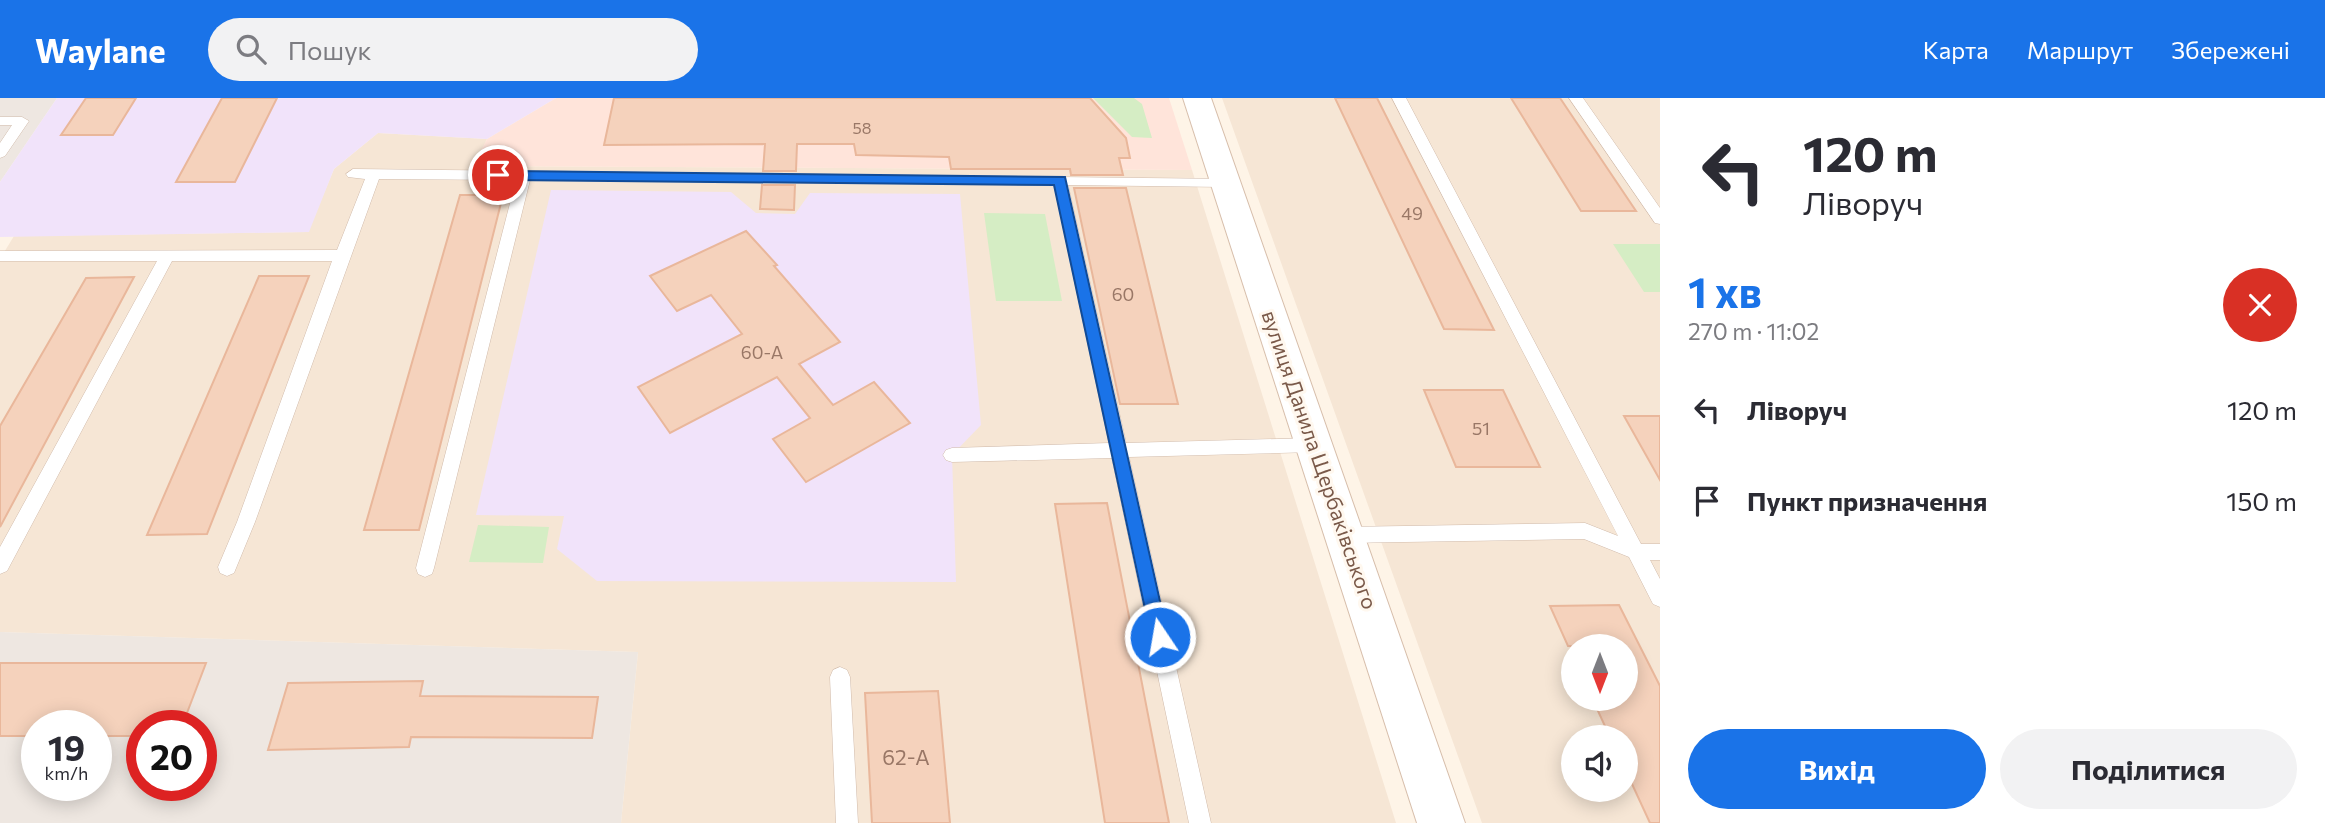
<!DOCTYPE html>
<html lang="uk">
<meta charset="utf-8">
<style>
:root{--surface:#fff;--page:#f2f2f3;--text:#2b2b33;--muted:#7c7c81;--accent:#1a73e8}
body{margin:0;font-family:Commissioner,sans-serif;background:var(--page);color:var(--text);height:100vh;display:flex;flex-direction:column;font-size:26px;white-space:nowrap}
*{box-sizing:border-box;margin:0}
p{font-size:23px;color:var(--muted)}
.icon{flex:none;width:38px;height:38px;fill:none;stroke:currentColor;stroke-width:2;stroke-linecap:round;stroke-linejoin:round}
.map{position:relative;flex:1;overflow:hidden}
.panel{display:flex;flex-direction:column;background:var(--surface);width:665px}
.panel>*{flex:none}
.banner{background:#fff;color:var(--text);overflow:hidden}
.needle{width:46px;rotate:180deg}
.fabs{position:absolute;left:1561px;top:536px;display:grid;gap:14px}
.fabs a{display:grid;place-items:center;width:77px;height:77px;border-radius:50%;background:var(--surface);box-shadow:0 4px 18px #0003;font-size:35px}
.speed{position:absolute;left:21px;top:612px;display:flex;gap:14px;font-size:35px;font-weight:700;text-align:center}
.speed>*{display:grid;place-content:center;width:91px;height:91px;border-radius:50%;background:var(--surface);box-shadow:0 4px 18px #0003;line-height:1}
.speed small{font-size:18px;font-weight:400}
.speed .limit{border:10px solid #d22;background:#fff;color:#111}
.pin{position:absolute;display:grid;place-items:center;width:60px;height:60px;color:#fff;margin:-30px;border:4px solid #fff;border-radius:50%;box-shadow:0 2px 7px #0007}
.me{position:absolute;width:77px;margin:-38px;rotate:348deg;stroke-linejoin:round;filter:drop-shadow(0 0 5px #0008)}
.turn{display:flex;align-items:center;gap:24px;height:147px;padding:0 28px;font-size:32px}
.turn .icon{width:91px;height:91px;stroke-width:2.5}
.turn b{display:block;font-size:49px;line-height:60px}
.round{display:grid;place-items:center;flex:none;width:74px;height:74px;border-radius:37px;background:var(--page)}
.summary{display:flex;align-items:center;justify-content:space-between;height:119px;padding:0 28px}
h1{font-size:42px;font-weight:700;line-height:52px;color:var(--accent)}
.cta{display:flex;gap:14px;margin-top:auto;padding:14px 28px}
.cta a{flex:1;height:80px;border-radius:42px;background:var(--accent);color:#fff;font-size:28px;font-weight:700;line-height:80px;text-align:center}
.cta a+a{background:var(--page);color:var(--text)}
ul{padding:0;list-style:none}
li{display:flex;align-items:center;gap:21px;height:91px;padding:0 28px}
li div{flex:1}
li b{display:block;font-size:26px}
li em{font-style:normal}
header{display:flex;align-items:center;gap:42px;box-sizing:border-box;height:98px;padding:0 35px;background:var(--accent);color:#fff}
header strong{font-size:33px}
nav{display:flex;gap:38px;margin-inline-start:auto;font-size:24px}
.search{width:490px;height:63px;background:var(--page);display:flex;align-items:center;gap:18px;box-sizing:border-box;padding:0 24px;border-radius:38px;color:var(--muted);font-size:26px}
main{display:flex;flex:1;min-height:0}
.map>svg:first-child{display:block}
.residential{fill:#f6e6d5;fill-rule:evenodd}
.commercial{fill:#ffe4da}
.industrial{fill:#eee7e1;fill-rule:evenodd}
.education{fill:#f1e3fa}
.green{fill:#d5edc4}
.building{fill:#f5d2bc;stroke:#e9b79b;stroke-width:2}
.lines{fill:none;stroke-linecap:round;stroke-linejoin:round}
.lane-casing{stroke:#d1bbab;stroke-width:1}
.secondary-casing{stroke:#d7beab;stroke-width:2}
.lane{fill:#fff;fill-rule:evenodd}
.secondary{fill:#fff;fill-rule:evenodd}
.route{fill:#1a73e8;stroke:#114b97;stroke-width:2}
.labels{text-anchor:middle;stroke-width:6;stroke-linejoin:round;paint-order:stroke}
.far-number-label{font-size:16px;fill:#976}
.number-label{font-size:18px;fill:#976}
.street-label{font-size:21px;fill:#7a5949;stroke:#fff8ef}
.near-number-label{font-size:21px;fill:#976}
</style>
<header>
<strong>Waylane</strong>
<div class="search"><svg class="icon" aria-label="search" viewBox="0 0 24 24"><circle cx="10" cy="10" r="6"/><path d="M15 15l6 6"/></svg>Пошук</div>
<nav><a>Карта</a><a>Маршрут</a><a>Збережені</a></nav>
</header>
<main>
<div class="map">
<svg width="1660" height="725" viewBox="0 0 1660 725">
<rect width="100%" height="100%" fill="#fef4e7"/>
<!-- residential -->
<path class="residential" d="M1222,0H1660V725H1482ZM1573,548H1626V600H1573ZM1573,639H1626V691H1573Z
M378,35L487,41L474,68L1192,72L1396,725H621L638,554L0,534V161L14,138L308,134L334,71Z"/>
<!-- commercial -->
<path class="commercial" d="M556,0H1169L1192,72L473,68L487,41Z"/>
<!-- industrial -->
<path class="industrial" d="M0,0H57L0,84Z
M0,534L638,554L621,725H0ZM37,628H96V688H37ZM142,628H201V688H142Z"/>
<!-- education -->
<path class="education" d="M57,0H556L487,41L378,35L334,71L309,134L0,139V84Z
M551,92L731,94L756,115L795,116L810,95L960,96L981,327L952,357L956,484L597,483L557,451L564,418L476,417Z"/>
<!-- green -->
<path class="green" d="M1093,0H1134L1142,6L1152,40L1132,39Z
M984,115L1045,116L1062,203H996Z
M1613,146H1660V194H1644Z
M478,427L549,429L543,465L469,464Z"/>
<!-- building -->
<path class="building" d="M86,0H136L113,37H61Z
M222,0H277L235,84H176Z
M614,0H1090L1126,40L1130,60H1119L1123,77H1071L1070,71H951L949,59L856,57L854,46H797L796,73H763L765,46L604,47Z
M1335,0H1377L1494,232L1444,231Z
M1511,0H1560L1636,113H1581Z
M762,87H795L794,112L760,111Z
M1074,90H1126L1178,306H1120Z
M460,97H503L419,432H364Z
M746,133L777,167L774,168L840,244L799,266L833,307L874,284L910,325L806,384L773,341L810,320L777,279L670,335L638,289L742,236L711,197L677,213L650,178Z
M259,178H309L207,436L147,437Z
M134,179L0,429V328L86,180Z
M1424,292H1503L1540,369H1456Z
M1624,318H1660V382Z
M1107,405L1169,725H1105L1055,406Z
M1619,507L1660,588V725H1650L1626,673V639H1610L1592,600H1626V548H1568L1550,508Z
M0,565H206L182,628H142V638H96V628H37V638H0Z
M423,583L420,598L598,599L592,640L411,639L409,649L268,652L288,585Z
M938,593L950,725H872L865,595Z"/>
<g class="lines">
<!-- lane casing -->
<g class="lane-casing">
<path id="lane" d="M1392,0H1406L1641,446H1660V462H1650L1660,481V509L1653,506L1629,459L1584,441L1344,445L1337,443L1335,437L1337,431L1344,429L1585,425L1618,438Z
M1569,0H1583L1660,110V126L1655,125Z
M0,19H22L29,23L5,58L0,60V45L12,27H0Z
M353,71L1230,81L1232,84L1225,89L1068,87L1126,345L1314,340L1320,342L1323,347L1320,352L1314,354L1129,359L1211,725H1189L1112,360L952,364L946,362L943,357L946,352L952,350L1109,345L1054,87L530,82L434,470L432,476L425,479L418,476L416,470L516,82L379,81L255,424L234,475L227,478L220,475L218,469L237,424L332,163H172L7,473L0,476V449L157,163H0V153L337,152L365,81L348,79L346,76Z
M840,569L847,572L850,579L858,725H836L830,579L833,572Z"/>
</g>
<!-- secondary casing -->
<g class="secondary-casing">
<path id="secondary" d="M1183,0H1211L1465,725H1417Z"/>
</g>
<!-- lane -->
<use href="#lane" class="lane"/>
<!-- secondary -->
<use href="#secondary" class="secondary"/>
</g>
<!-- route -->
<path class="route" d="M498,73L1065,79L1168,539L1166,545L1160,547L1153,545L1151,539L1054,87L498,82L491,77Z"/>
<g class="labels">
<!-- far-number labels -->
<g class="far-number-label">
<text x="862" y="36">58</text>
</g>
<!-- number labels -->
<g class="number-label">
<text x="1412" y="122">49</text>
<text x="1123" y="203">60</text>
<text x="762" y="261">60-А</text>
<text x="1481" y="337">51</text>
</g>
<!-- street labels -->
<g class="street-label">
<text transform="translate(1319 362) rotate(71)" y="7">вулиця Данила Щербаківського</text>
</g>
<!-- near-number labels -->
<g class="near-number-label">
<text x="906" y="667">62-А</text>
</g>
</g>
</svg>
<div class="fabs">
<a><svg class="needle" viewBox="-14 -14 28 28"><path d="M0-13l5 13h-10z" fill="#e53935"/><path d="M0 13l5-13h-10z" fill="#7c7c81"/></svg></a>
<a><svg class="icon" aria-label="sound" viewBox="0 0 24 24"><path d="M4 9h4l5-4v14l-5-4H4zM17 9q2 3 0 6"/></svg></a>
</div>
<div class="speed"><div>19<small>km/h</small></div><div class="limit">20</div></div>
<div class="pin" style="left:498px;top:77px;background:#d93025"><svg class="icon" aria-label="arrive" viewBox="0 0 24 24"><path d="M6 21V4h12l-3 4 3 4H6"/></svg></div>
<svg class="me" style="left:1160px;top:539px" viewBox="-20 -20 40 40"><circle r="17" fill="#1a73e8" stroke="#fff" stroke-width="3"/><path d="M0-11L8 9 0 5-8 9z" fill="#fff"/></svg>
</div>
<section class="panel">
<div class="banner">
<div class="turn"><svg class="icon" aria-label="left" viewBox="0 0 24 24"><path d="M17 20v-9H6M10 6l-5 5 5 5"/></svg><div><b>120 m</b>Ліворуч</div></div>
</div>
<div class="summary"><div><h1>1 хв</h1><p>270 m · 11:02</p></div><a class="round" style="background:#d93025;color:#fff"><svg class="icon" aria-label="close" viewBox="0 0 24 24"><path d="M6 6l12 12M18 6L6 18"/></svg></a></div>
<ul>
<li><svg class="icon" aria-label="left" viewBox="0 0 24 24"><path d="M17 20v-9H6M10 6l-5 5 5 5"/></svg><div><b>Ліворуч</b></div><em>120 m</em></li>
<li><svg class="icon" aria-label="arrive" viewBox="0 0 24 24"><path d="M6 21V4h12l-3 4 3 4H6"/></svg><div><b>Пункт призначення</b></div><em>150 m</em></li>
</ul>
<div class="cta"><a>Вихід</a><a>Поділитися</a></div>
</section>
</main>
